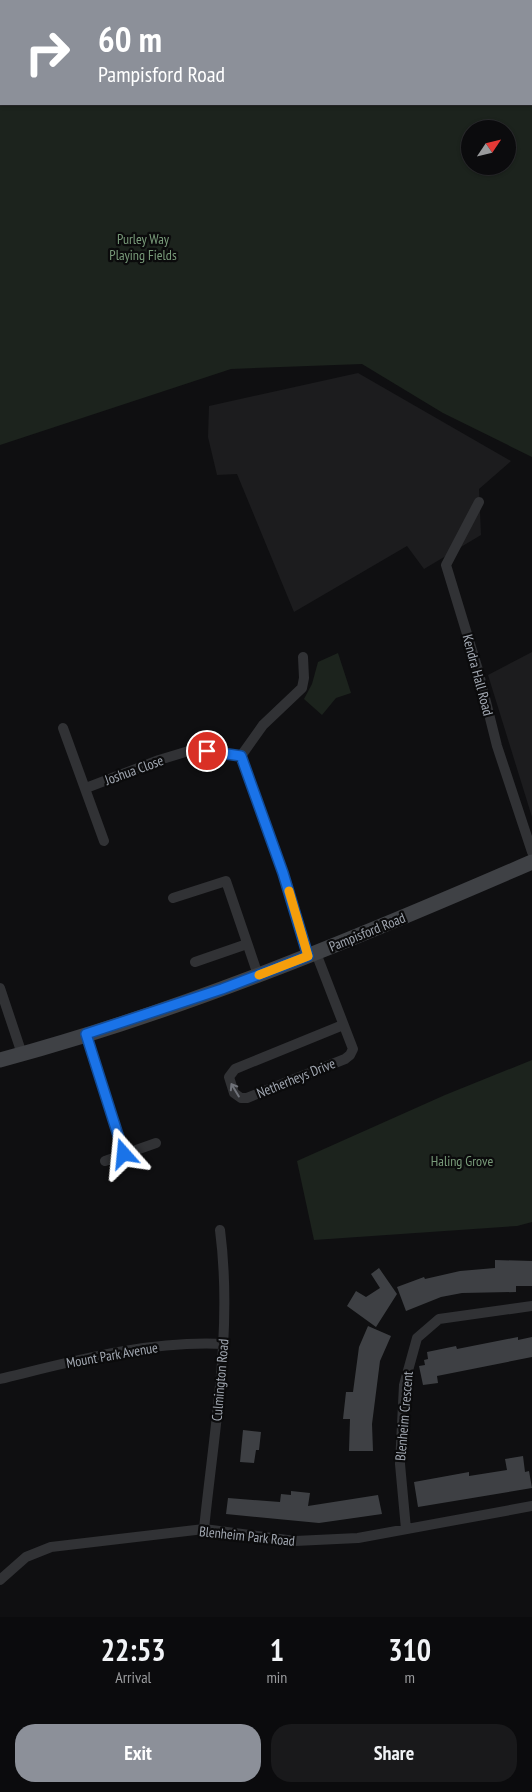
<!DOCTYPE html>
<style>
:root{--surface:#0b0b0d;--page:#19191b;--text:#f1f3f6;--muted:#9a9b9d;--line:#2b2b2e;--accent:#8c9099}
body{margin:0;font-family:"PT Sans Narrow",sans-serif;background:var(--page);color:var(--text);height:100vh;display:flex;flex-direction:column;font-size:19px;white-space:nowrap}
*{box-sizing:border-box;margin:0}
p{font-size:16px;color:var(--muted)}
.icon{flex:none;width:28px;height:28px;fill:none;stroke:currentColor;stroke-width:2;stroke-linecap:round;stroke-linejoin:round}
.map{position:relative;height:1617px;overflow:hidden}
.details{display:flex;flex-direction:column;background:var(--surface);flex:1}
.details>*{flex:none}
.top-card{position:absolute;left:0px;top:0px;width:532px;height:105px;box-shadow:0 1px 4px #0004,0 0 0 1px var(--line);background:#8c9099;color:#fff;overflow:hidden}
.needle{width:32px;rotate:55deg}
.buttons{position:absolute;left:461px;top:120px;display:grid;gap:10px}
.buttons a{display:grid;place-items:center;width:55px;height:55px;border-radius:50%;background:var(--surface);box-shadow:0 1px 4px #0004,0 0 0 1px var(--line);font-size:25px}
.pin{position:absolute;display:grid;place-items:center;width:42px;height:42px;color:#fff;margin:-21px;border:2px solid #fff;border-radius:50%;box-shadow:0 1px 5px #0007}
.me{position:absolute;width:55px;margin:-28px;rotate:342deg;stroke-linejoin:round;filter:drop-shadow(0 0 4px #0008)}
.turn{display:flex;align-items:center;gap:18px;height:105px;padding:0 15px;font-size:22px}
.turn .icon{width:65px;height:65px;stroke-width:2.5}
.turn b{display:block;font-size:35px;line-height:42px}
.eta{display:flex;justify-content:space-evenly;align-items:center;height:85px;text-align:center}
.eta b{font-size:30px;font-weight:800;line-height:35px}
.action{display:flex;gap:10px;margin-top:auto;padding:10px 15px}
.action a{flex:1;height:58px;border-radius:20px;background:var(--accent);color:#fff;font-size:20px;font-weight:800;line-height:58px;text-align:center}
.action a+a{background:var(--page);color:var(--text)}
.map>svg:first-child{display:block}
.built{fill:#1c1c1e}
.green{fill:#1c231d;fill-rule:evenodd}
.building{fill:#3e4044}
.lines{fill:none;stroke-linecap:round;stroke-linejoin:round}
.street{stroke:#313235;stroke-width:10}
.secondary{stroke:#3f4145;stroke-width:15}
.oneway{stroke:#6f7279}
.route-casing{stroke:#114b97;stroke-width:12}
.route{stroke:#1a73e8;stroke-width:9}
.slow{stroke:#f59e0b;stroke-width:9}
.labels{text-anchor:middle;stroke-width:4.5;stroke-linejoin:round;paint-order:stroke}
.park-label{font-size:14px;fill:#799b7a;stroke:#0b0b0c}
.street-label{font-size:14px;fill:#a1a7b1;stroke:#0b0b0c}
</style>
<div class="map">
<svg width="532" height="1617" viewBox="0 0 532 1617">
<rect width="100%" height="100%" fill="#0f0f11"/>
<!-- built -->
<path class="built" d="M358,373L511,461L479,489L481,535L424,569L407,546L294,612L237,474L217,475L208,437L209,406Z
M532,652V817L488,675Z"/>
<!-- green -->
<path class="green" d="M0,0H532V457L443,413L362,364L231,369L0,445ZM1,1H531V104H1ZM470,129H508V166H470Z
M338,653L351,693L336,698L322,715L304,699L312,684L318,662Z
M532,1060V1222L517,1226L314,1240L297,1161L445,1095Z"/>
<!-- building -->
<path class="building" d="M495,1260L532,1261V1286H516V1292L462,1293L441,1297L406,1311L397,1287L424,1277L425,1279L460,1271L495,1268Z
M379,1268L397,1294L376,1327L347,1306L356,1291L366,1297L380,1288L371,1274Z
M368,1326L391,1336L380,1361L372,1424L373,1451H349L350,1419H343L346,1392H353L359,1347Z
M518,1337V1340L532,1337V1357L437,1376L438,1383L423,1385L419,1366L425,1365L424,1360L428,1359L427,1352L456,1346L457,1349Z
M243,1430L261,1432L259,1450H256L254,1463L240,1462Z
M523,1456L525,1472L529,1471L532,1488L418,1507L414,1482L469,1472V1476L507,1470L505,1459Z
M291,1491L310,1493L308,1506L378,1495L382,1514L319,1523L226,1514L228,1498L280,1502L281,1494L291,1495Z"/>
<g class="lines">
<!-- street -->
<path class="street" d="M479,502L446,565L478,670L497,746L532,852
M63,728L104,841
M241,756L283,873L308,956
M241,756L263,725L302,688L304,678L303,657
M86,788L159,760L192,750L241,756
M173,898L226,881L258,975
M316,953L353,1049L350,1055L345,1059L247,1098H241L234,1093L229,1077L235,1069L343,1025
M195,962L247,944
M0,988L22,1054
M86,1034L124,1154
M105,1161L156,1143
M0,1379C74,1361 148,1340 225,1344
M204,1529C214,1430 233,1330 220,1230
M406,1529L400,1464L404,1385L417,1338L439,1319L532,1306
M0,1580L26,1557L51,1547L204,1529L295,1541L358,1538L532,1506"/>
<!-- secondary -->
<path class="secondary" d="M0,1060C183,1011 359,937 532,862"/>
</g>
<!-- one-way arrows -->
<defs><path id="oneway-shaft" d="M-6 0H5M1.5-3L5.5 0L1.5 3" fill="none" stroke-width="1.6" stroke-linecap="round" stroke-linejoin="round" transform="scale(1.25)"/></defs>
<use class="oneway" href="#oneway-shaft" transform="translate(235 1090) rotate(-121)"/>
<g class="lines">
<!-- route casing -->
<g class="route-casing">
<path id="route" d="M124,1154L86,1034L222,989L308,956L283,873L241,756L207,751"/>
</g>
<!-- route -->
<use href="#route" class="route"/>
<!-- slow -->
<path class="slow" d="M259,975L308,956L289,891"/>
</g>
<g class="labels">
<!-- park labels -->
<g class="park-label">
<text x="143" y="244">Purley Way<tspan x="143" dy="16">Playing Fields</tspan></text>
<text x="462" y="1166">Haling Grove</text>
</g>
<!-- street labels -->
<g class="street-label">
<text transform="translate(478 675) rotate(75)" y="5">Kendra Hall Road</text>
<text transform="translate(134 770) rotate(-20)" y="5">Joshua Close</text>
<text transform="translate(367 932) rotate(-22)" y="5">Pampisford Road</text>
<text transform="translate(296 1078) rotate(-22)" y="5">Netherheys Drive</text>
<text transform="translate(112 1355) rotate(-10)" y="5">Mount Park Avenue</text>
<text transform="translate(220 1380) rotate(-85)" y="5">Culmington Road</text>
<text transform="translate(404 1416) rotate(-85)" y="5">Blenheim Crescent</text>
<text transform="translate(247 1536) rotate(6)" y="5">Blenheim Park Road</text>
</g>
</g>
</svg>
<div class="buttons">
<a><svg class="needle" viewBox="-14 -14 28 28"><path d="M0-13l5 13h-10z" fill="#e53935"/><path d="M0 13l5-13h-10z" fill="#9a9b9d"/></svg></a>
</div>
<div class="pin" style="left:207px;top:751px;background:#d93025"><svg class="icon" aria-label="arrive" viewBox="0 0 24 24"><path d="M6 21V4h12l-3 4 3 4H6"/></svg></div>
<svg class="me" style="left:124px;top:1154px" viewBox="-20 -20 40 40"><path d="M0-17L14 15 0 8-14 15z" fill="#1a73e8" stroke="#fff" stroke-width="4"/></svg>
<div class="top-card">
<div class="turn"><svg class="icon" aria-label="right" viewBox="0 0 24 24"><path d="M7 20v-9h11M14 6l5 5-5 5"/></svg><div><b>60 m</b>Pampisford Road</div></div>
</div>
</div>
<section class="details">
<div class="eta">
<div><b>22:53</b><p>Arrival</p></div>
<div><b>1</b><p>min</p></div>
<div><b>310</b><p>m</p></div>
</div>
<div class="action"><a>Exit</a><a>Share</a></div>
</section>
